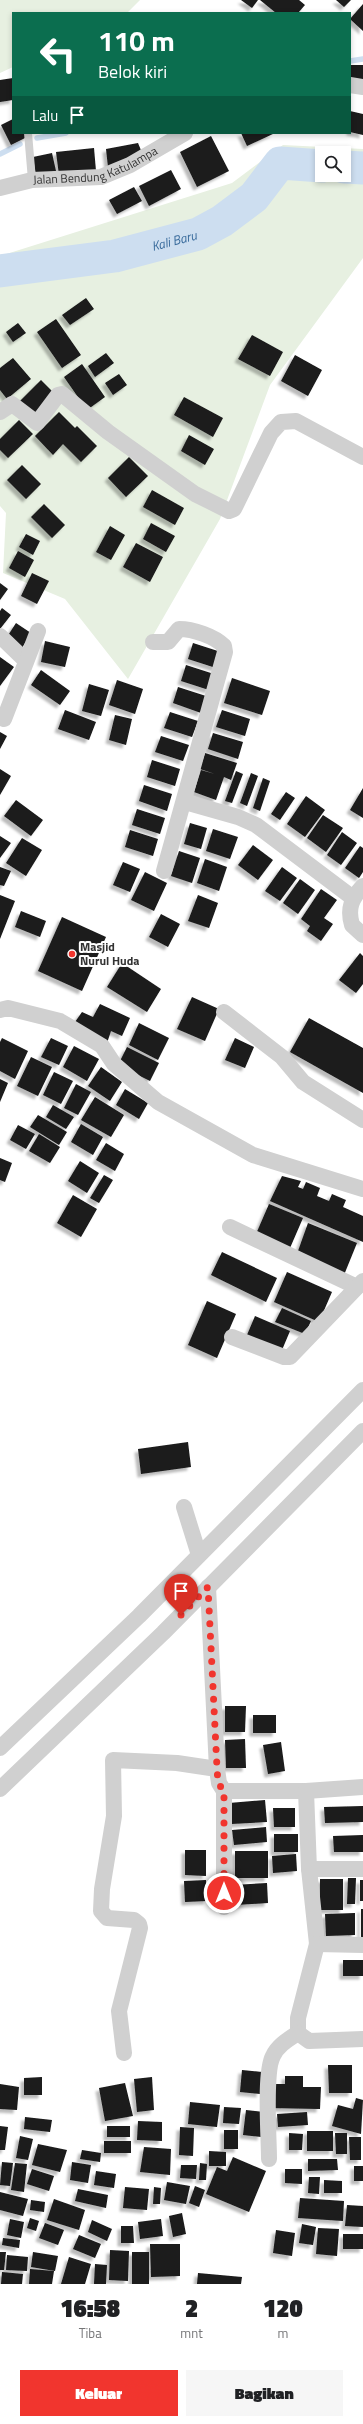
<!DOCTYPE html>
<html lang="id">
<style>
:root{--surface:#fff;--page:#f6f6f6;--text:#202124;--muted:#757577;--accent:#f1352e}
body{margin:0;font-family:"Titillium Web",sans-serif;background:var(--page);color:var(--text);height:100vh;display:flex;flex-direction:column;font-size:15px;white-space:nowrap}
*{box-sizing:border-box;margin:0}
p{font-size:13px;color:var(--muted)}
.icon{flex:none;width:22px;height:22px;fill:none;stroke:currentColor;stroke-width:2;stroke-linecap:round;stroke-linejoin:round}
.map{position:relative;height:2284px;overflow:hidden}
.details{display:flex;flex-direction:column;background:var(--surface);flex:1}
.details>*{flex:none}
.guide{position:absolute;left:12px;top:12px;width:339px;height:122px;border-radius:0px;box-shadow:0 2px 6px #0003;background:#0b6e4f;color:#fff;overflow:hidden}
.controls{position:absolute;left:315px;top:146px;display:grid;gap:8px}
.controls a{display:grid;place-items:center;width:36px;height:36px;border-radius:0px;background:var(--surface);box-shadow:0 2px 6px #0003;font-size:20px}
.pin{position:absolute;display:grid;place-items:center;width:34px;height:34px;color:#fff;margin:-41px -17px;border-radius:50% 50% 50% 0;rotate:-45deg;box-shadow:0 0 4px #0007}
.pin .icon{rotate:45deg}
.me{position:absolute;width:44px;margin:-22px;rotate:0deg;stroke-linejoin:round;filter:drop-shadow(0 0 3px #0008)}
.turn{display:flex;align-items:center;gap:14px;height:84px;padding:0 20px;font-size:18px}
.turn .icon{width:52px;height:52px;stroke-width:2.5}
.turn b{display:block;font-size:28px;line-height:34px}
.then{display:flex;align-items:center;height:38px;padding:0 20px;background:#0003;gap:8px;font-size:15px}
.eta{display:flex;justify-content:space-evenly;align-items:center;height:68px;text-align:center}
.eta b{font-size:24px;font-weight:800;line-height:28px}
.action{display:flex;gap:8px;margin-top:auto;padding:8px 20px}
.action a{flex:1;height:46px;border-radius:0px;background:var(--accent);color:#fff;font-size:16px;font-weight:800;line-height:46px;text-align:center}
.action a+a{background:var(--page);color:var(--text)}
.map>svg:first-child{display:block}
.green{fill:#e7f0e1;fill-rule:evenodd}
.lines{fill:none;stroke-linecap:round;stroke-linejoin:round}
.stream{stroke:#cddef0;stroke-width:5.5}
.river{stroke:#cddef0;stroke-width:33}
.building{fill:#1a1a1a;filter:url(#shadow)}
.service{stroke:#d0d0d0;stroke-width:8}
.minor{stroke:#d0d0d0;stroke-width:16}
.route{stroke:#f1352e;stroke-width:7;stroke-dasharray:0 12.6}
.poi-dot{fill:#f1352e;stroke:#fff;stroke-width:1.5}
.labels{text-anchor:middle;stroke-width:4;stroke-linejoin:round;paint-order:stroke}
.street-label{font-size:12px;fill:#333;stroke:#fff}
.poi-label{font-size:12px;font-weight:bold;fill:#333;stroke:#fff;text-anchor:start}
.water-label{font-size:13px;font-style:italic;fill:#396b9c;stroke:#fff}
</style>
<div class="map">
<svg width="363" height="2284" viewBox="0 0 363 2284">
<defs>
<filter id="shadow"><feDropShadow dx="-3.5" dy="3.5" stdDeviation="1" flood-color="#0004"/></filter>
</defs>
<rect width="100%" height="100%" fill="#fff"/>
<!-- green -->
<path class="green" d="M0,0H140L127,13H13V67L0,73Z
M283,145L363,149V258L270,385L220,519L128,679L65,599L3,573L6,513L0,506V256L232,183ZM322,153H344V175H322Z"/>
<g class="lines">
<!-- stream -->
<path class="stream" d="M350,61L363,59
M37,138L66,133
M0,154L20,144"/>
<!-- river -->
<g class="river">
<path d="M344,167L363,168"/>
<path id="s1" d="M0,271L115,256L198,234L222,221L254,197L280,163L322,166"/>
</g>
</g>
<!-- building -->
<path class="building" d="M241,0H258L252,8Z
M260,0H299L305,5L298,13H276Z
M336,0H351L344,7Z
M363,4V31L350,19Z
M350,65H363V84L350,81Z
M13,78V100L0,102V80Z
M350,111L363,114V135L350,132Z
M13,119V133H27L29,136L11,145L1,125Z
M241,133H275L247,146Z
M211,136L229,171L197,187L180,152Z
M138,143L143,155L108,167L106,149Z
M94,148L96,171L59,175L56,152Z
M52,153L56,171L36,176L33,157Z
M171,170L181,189L149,206L139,186Z
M134,187L142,201L117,214L109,200Z
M86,298L94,309L70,325L62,315Z
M56,319L81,355L62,368L37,332Z
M18,323L26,333L13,342L6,332Z
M252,335L283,352L270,376L238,359Z
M106,353L114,363L95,377L88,366Z
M295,355L322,370L308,396L281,381Z
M13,358L31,379L7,399L0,390V368Z
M82,364L105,397L87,410L64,377Z
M119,374L127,385L113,395L105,383Z
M41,380L56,395L36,421L17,404Z
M184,397L223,418L213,437L174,415Z
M59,412L75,428L77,426L97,446L81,462L63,444L53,455L35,436Z
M19,420L33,434L8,458L0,450V439Z
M189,435L214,449L205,465L181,451Z
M129,457L148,476L126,497L108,478Z
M22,465L41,484L26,499L7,480Z
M152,490L184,508L175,525L143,507Z
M44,504L65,525L52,538L31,517Z
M151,523L175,536L166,552L143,539Z
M110,526L125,535L111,560L96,552Z
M26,534L40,541L33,555L19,547Z
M136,543L163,557L150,582L123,567Z
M18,551L34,560L25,577L9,568Z
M32,573L49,581L37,604L21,596Z
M0,583L8,589L0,600Z
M2,608L11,615L0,629V611Z
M16,623L31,633L22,648L7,637Z
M45,641L70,647L65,667L41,662Z
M193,643L221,652L216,668L188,659Z
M0,657L14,667L0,686Z
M186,665L214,674L209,690L181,681Z
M41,670L70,691L60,705L31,685Z
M232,678L270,691L262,715L224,703Z
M117,680L143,689L135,714L109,705Z
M89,684L109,690L101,716L82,711Z
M178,687L206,696L201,713L173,703Z
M65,710L96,722L89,740L58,729Z
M222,710L250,719L245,736L216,727Z
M170,712L198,721L192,737L164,728Z
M115,715L132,719L126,745L109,740Z
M0,732L7,736L0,749Z
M213,733L243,742L238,759L208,749Z
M161,736L189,745L183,761L155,752Z
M205,753L237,763L231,780L224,777L216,800L194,792L201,770L215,774L200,769Z
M152,760L180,769L175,786L147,777Z
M0,769L11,776L0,795Z
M236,771L243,774L232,803L225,801Z
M251,773L258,776L247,806L240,803Z
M263,778L270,781L260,811L253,808Z
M144,785L172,794L167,811L139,801Z
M363,788V818L350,810Z
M286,792L295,798L280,820L271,814Z
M306,796L325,810L305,837L287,824Z
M16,800L43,820L31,836L4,816Z
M137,809L165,818L160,834L132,825Z
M323,815L343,828L326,852L307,838Z
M190,823L207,828L201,849L184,844Z
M213,829L238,837L230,859L206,851Z
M130,830L158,839L153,856L125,847Z
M342,832L357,843L341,865L327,855Z
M0,836L11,843L0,858Z
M22,838L42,850L26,876L6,863Z
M253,845L273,860L258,880L238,865Z
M360,846L363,848V872L359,878L345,868Z
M179,851L200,858L192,883L171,876Z
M205,859L227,867L219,891L197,883Z
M123,862L140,869L130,892L113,885Z
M0,867L11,871L4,886L0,885Z
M282,867L297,878L280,901L265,891Z
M145,872L167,883L154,911L131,900Z
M300,879L315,890L298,914L283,903Z
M321,889L337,900L324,918L333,924L321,941L307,931L310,926L301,919Z
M0,895L15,901L0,939Z
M198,895L218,903L209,928L188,921Z
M21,911L46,921L40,937L15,927Z
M161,914L180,924L168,947L149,937Z
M62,917L106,937L82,991L38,971Z
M360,953L363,956V984L356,993L339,980Z
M122,963L161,989L147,1012L107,987Z
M192,997L219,1009L205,1041L177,1029Z
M100,1004L130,1018L122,1036L111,1031L107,1043L73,1025L82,1012L93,1017Z
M309,1018L363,1048V1093L290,1052Z
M139,1023L169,1038L158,1060L129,1045Z
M2,1038L28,1051L15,1079L0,1071V1042Z
M51,1038L68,1046L59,1065L41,1057Z
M235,1038L254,1047L245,1068L225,1060Z
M74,1046L99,1059L87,1081L63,1067Z
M127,1047L159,1063L150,1081L118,1065Z
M31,1057L52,1067L38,1096L17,1086Z
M101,1067L122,1082L110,1101L88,1086Z
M54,1072L73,1081L61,1104L43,1095Z
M0,1079L8,1083L0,1102Z
M76,1084L91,1092L78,1115L64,1108Z
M125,1089L148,1103L139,1119L116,1105Z
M95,1097L124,1115L111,1137L81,1120Z
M53,1105L74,1117L66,1129L46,1117Z
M38,1115L67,1132L59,1145L30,1127Z
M81,1124L103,1137L93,1155L71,1142Z
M18,1125L35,1134L26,1149L10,1140Z
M39,1134L60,1147L50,1163L29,1151Z
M106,1143L124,1154L115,1171L96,1160Z
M0,1158L12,1163L5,1182L0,1180Z
M80,1161L99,1173L87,1193L68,1181Z
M104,1175L113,1180L99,1203L90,1198Z
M282,1176L301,1181L298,1187L303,1189L306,1182L320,1188L317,1196L329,1201L332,1194L346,1200L343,1207L363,1216V1242L270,1201Z
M73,1195L97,1209L81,1237L57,1223Z
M269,1204L303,1218L290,1248L256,1234Z
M308,1223L357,1243L344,1275L298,1251Z
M222,1252L277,1278L266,1302L211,1275Z
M287,1272L332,1292L319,1322L274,1302Z
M207,1301L236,1314L217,1358L188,1345Z
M282,1308L311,1321L305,1334L275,1322Z
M255,1316L290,1331L282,1350L247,1335Z
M188,1442L191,1467L141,1474L138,1449Z
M225,1706H246L245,1732H225Z
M253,1715H276V1733H253Z
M245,1739L246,1768H226L225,1740Z
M281,1742L285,1771L268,1774L263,1745Z
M265,1800L267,1822L231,1824L229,1803Z
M363,1806V1822L325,1823L324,1807Z
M273,1808H295V1827H274Z
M266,1827L267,1842L234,1845L232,1830Z
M274,1834H298V1852H274Z
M363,1835V1852H334L333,1836Z
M185,1850H206V1876L185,1875Z
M235,1851H268V1878H235Z
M296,1854L297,1871L273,1873L272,1856Z
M348,1878H356L355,1904H347Z
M320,1879H343V1910H320Z
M206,1880L207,1901L185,1902L184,1881Z
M360,1880H363V1901H360Z
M267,1883L268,1903L235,1905L233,1885Z
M361,1909H363V1942H361Z
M355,1913V1935L326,1936L325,1914Z
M343,1960H363V1976H343Z
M328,2065H352V2093H329Z
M242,2070L262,2072L260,2094L240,2092Z
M285,2076H303V2087H321L320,2109L269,2108V2084H285Z
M42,2077V2095H24V2078Z
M152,2077L154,2110L137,2112L134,2079Z
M125,2083L133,2116L105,2121L99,2088Z
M0,2084L19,2087L17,2110L0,2109Z
M356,2098L363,2100L361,2134L332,2126L338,2105L353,2109Z
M190,2102L220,2105L217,2127L188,2124Z
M224,2107L241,2108L239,2124L223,2123Z
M246,2110L264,2112L261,2137L243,2135Z
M307,2112L308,2125L278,2127L277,2114Z
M25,2117L52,2120L50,2132L24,2129Z
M138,2121L162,2122V2141L137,2140Z
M0,2126L8,2127L5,2150H0Z
M107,2126H130V2137H107Z
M180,2127L194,2128L193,2156L179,2155Z
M224,2130H238V2149H224Z
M307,2131H333V2151H307Z
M289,2133L303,2134L302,2150H289Z
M335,2133H347V2154H336Z
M20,2136L33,2139L28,2160L16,2158Z
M349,2137H361V2160H350Z
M104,2141H131V2153H104Z
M38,2144L67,2150L60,2172L32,2165Z
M144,2147L171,2149L170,2175L140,2172Z
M82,2150L101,2153L100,2162L80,2159Z
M209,2151L226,2152V2166H209Z
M233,2157L266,2171L249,2212L206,2194L217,2167L227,2171Z
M308,2159H337L338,2170L308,2171Z
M2,2162L13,2163L10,2186L0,2185Z
M72,2162L91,2165L88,2183L70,2180Z
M15,2163L27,2164L24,2192L11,2190Z
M200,2163L207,2164L206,2180H199Z
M181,2165H197L196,2179L180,2178Z
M354,2166H363V2181H354Z
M32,2169L54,2176L49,2191L27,2184Z
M285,2169H302V2184L285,2183Z
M96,2171L116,2174L114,2188L94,2185Z
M309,2177H320L319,2194L308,2193Z
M324,2180L342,2181V2193H324Z
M167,2182L190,2186L186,2204L164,2200Z
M195,2186L205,2190L199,2207L189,2203Z
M125,2187L149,2189L147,2210L123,2208Z
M154,2187L161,2188L160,2204H153Z
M78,2189L108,2195L106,2208L75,2201Z
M0,2192L28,2199L23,2216L0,2210Z
M300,2198L344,2201L343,2221L298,2218Z
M54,2199L85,2210L79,2230L47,2220Z
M31,2200L45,2202L44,2212L30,2210Z
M347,2205L363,2206V2227L345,2226Z
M182,2213L186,2234L173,2237L169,2216Z
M30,2218L39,2221L36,2231L27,2228Z
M10,2219L24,2222L21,2238L7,2235Z
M161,2219L163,2236L140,2239L138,2222Z
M92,2220L112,2229L107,2241L88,2232Z
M45,2223L64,2230L58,2245L39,2238Z
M302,2224L316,2227L313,2245L299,2243Z
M121,2226H133L134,2243H121Z
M318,2228L339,2229L337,2256L316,2254Z
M276,2230L295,2233L292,2256L273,2253Z
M343,2234H363V2249H343Z
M79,2235L101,2244L95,2258L73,2249Z
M3,2238L20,2240L19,2248L2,2245Z
M150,2244H180V2276L151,2277Z
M110,2250L129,2251L128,2281L109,2280Z
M0,2252H6L4,2270H0Z
M33,2252L58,2256L55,2271L31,2267Z
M132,2252H149V2284H132Z
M7,2255L28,2257L27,2271L6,2270Z
M69,2257L91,2264L85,2284H61Z
M95,2264L107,2265L106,2284H94Z
M30,2269L54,2271L52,2284H29Z
M2,2272L23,2274L22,2284H1Z
M198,2273L242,2277L241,2284H197Z"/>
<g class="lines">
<!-- service -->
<path class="service" d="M28,133L32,180"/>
<!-- minor -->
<g class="minor">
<path d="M350,85L363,87"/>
<path id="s2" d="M0,188L32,180L101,177L130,165L185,133"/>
<path d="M0,412L12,404L37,423L58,395L62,394L108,432L195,494L229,511L234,509L237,503L271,433L281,422L296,421L363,457"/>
<path d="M0,636L26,661"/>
<path d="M153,642H168L179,629C193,629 214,636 224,646L225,652L164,871"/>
<path d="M4,719L38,631"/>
<path d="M185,802L238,817L256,825L353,898"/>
<path d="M363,886C352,898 347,908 352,925L363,935"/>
<path d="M0,1010L8,1008L60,1021L102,1046L114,1064L158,1102L253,1155L363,1189"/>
<path d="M224,1012L282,1057L303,1082L363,1120"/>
<path d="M230,1227L357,1287"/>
<path d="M232,1337L284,1357H290L363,1281"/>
<path d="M184,1507L199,1555"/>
<path d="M208,1587L217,1769L219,1783L224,1791H306L363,1787"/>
<path d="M0,1748L139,1616L363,1390"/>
<path d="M0,1789L163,1633L363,1431"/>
<path d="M224,1791V1907"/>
<path d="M306,1791L309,1869L317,1944L363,1945"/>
<path d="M309,1869H363"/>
<path d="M317,1944L298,2018V2033L309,2041L363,2039"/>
<path d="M124,2053L119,2011L140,1928L139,1924L134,1920L107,1918L101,1911L102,1889L114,1816L113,1760L177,1763L217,1769"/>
<path d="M269,2159C269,2137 264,2072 273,2056C278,2045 289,2039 298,2033"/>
</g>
</g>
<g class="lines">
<!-- route -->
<path class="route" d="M181,1615L208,1587L217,1768L218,1783L224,1791V1893"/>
</g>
<!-- markers -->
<circle class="poi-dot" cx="72" cy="954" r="4"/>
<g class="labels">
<!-- street labels -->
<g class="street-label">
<text dy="4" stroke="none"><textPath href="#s2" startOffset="99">Jalan Bendung Katulampa</textPath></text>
</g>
<!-- poi labels -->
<g class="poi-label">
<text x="80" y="951">Masjid<tspan x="80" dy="14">Nurul Huda</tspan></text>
</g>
<!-- water labels -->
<g class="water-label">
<text dy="5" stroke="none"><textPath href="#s1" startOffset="177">Kali Baru</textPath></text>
</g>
</g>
</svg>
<div class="controls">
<a><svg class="icon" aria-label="search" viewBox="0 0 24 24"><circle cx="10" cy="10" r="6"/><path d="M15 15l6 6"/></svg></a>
</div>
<div class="pin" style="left:181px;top:1615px;background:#d93025"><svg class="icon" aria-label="arrive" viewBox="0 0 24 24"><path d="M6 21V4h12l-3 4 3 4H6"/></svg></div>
<svg class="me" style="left:224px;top:1893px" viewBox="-20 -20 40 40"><circle r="17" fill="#f1352e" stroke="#fff" stroke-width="3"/><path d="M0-11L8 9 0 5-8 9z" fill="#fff"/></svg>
<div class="guide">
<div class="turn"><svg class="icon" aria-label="left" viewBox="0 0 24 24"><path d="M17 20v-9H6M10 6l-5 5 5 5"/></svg><div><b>110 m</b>Belok kiri</div></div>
<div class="then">Lalu<svg class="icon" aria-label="arrive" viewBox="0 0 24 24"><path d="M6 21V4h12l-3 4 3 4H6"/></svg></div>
</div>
</div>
<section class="details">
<div class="eta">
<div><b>16:58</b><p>Tiba</p></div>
<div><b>2</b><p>mnt</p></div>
<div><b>120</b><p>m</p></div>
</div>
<div class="action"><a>Keluar</a><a>Bagikan</a></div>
</section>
